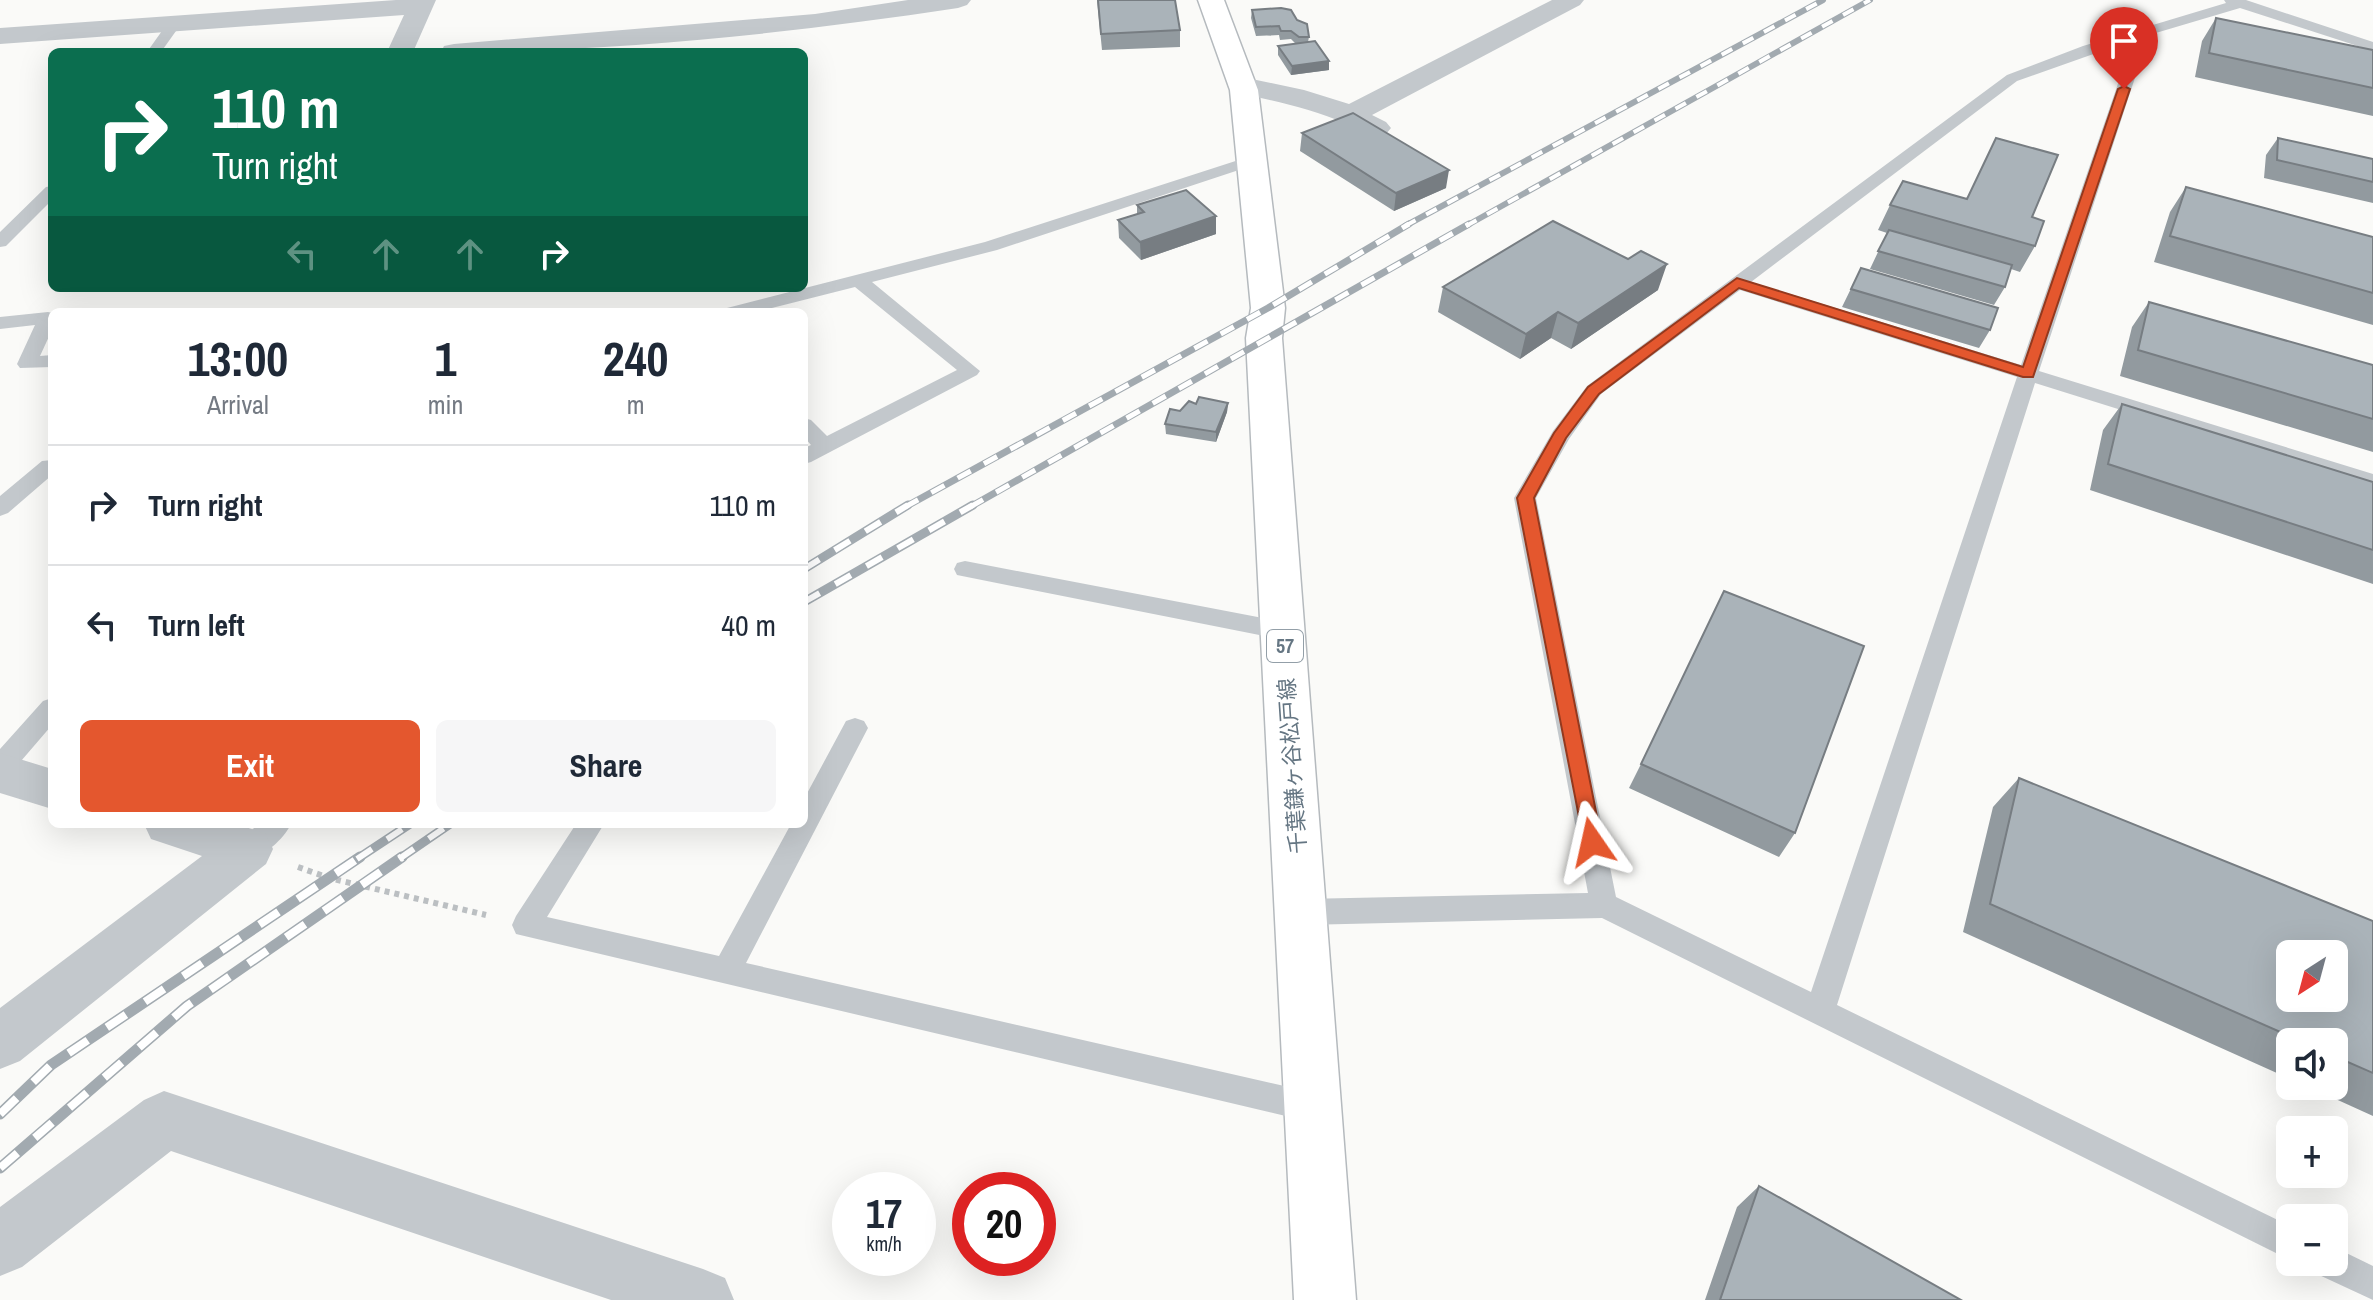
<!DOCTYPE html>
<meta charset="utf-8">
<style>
:root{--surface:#fff;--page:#f6f6f7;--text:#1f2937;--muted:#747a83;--line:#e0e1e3;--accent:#e4572e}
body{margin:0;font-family:"Archivo Narrow","Noto Sans JP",sans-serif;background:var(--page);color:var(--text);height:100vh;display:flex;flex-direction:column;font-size:30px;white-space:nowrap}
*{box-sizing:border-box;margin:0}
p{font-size:26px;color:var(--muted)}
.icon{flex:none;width:44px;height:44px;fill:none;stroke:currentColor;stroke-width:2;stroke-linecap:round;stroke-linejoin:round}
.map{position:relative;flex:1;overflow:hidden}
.panel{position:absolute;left:48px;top:308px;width:760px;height:520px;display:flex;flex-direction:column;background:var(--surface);border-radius:12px;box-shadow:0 8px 32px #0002}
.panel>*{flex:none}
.top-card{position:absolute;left:48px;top:48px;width:760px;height:244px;border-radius:12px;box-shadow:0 8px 32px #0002;background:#0b6e4f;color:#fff;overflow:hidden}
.needle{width:52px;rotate:216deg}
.fabs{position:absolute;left:2276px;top:940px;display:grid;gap:16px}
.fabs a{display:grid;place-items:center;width:72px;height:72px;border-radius:12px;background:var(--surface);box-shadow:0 8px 32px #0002;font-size:40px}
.speed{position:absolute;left:832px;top:1172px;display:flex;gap:16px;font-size:40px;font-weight:700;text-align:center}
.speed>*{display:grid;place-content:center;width:104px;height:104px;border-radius:50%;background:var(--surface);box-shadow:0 8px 32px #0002;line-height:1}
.speed small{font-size:20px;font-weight:400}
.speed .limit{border:12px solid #d22;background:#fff;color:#111}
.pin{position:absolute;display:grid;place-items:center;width:68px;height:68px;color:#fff;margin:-82px -34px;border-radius:50% 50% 50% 0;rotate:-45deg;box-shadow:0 0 8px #0007}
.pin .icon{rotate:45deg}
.me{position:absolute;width:88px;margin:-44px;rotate:349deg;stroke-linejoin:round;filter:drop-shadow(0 0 6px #0008)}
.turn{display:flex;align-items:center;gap:28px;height:168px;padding:0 32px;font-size:36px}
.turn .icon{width:104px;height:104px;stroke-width:2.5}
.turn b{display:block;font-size:56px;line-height:68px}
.lanes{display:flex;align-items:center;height:76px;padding:0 32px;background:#0003;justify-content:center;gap:40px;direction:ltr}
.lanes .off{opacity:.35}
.eta{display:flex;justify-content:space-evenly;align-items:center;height:136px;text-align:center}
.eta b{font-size:48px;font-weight:700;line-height:56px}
.action{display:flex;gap:16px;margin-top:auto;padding:16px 32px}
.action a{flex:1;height:92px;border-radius:12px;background:var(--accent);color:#fff;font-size:32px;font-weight:700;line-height:92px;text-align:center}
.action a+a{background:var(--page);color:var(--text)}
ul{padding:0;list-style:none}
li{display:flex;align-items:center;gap:24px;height:120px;padding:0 32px;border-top:2px solid var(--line)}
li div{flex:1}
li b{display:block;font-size:30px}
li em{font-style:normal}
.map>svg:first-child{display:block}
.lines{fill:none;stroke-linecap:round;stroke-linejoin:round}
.primary-casing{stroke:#b5babe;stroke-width:3}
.path{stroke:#bbbfc2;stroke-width:6;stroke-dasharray:5 5;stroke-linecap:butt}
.service{fill:#c3c8cc;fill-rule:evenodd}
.minor{fill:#c3c8cc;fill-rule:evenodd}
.primary{fill:#fff;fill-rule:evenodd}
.rail-far3-casing{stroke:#a2aab0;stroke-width:6}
.rail-far2-casing{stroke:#a2aab0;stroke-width:7}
.rail-far1-casing{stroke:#a2aab0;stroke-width:9}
.rail-casing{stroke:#a2aab0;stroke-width:11}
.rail-far3{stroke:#fff;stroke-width:4;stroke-dasharray:12;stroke-linecap:butt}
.rail-far2{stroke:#fff;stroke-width:5;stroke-dasharray:15;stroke-linecap:butt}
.rail-far1{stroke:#fff;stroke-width:6;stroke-dasharray:18;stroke-linecap:butt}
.rail{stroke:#fff;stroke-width:8;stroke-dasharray:23;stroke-linecap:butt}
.wall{fill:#929a9f}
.shaded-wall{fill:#777d82}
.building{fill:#aab3b9;stroke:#777d82;stroke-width:2;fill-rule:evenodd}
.route{fill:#e4572e;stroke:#94391e;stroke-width:2}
.labels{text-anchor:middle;stroke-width:8;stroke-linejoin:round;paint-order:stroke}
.shield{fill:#fff;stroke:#939fa8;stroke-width:2}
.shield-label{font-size:20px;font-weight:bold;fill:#657683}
.street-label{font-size:22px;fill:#657683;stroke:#fff}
</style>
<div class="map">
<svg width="2373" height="1300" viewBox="0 0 2373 1300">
<rect width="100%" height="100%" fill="#fafaf8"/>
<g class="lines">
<!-- primary casing -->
<g class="primary-casing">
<path id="primary" d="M1198,0H1224L1258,90L1285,308L1282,338L1356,1300H1294L1246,338L1251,308L1230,90Z"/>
</g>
<!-- path -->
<path class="path" d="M298,867L329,878L486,915"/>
<!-- service -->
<path class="service" d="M2224,0H2246L2373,42V51L2240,8L2149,35L2039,371L2373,474V489L2035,383L1837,1005L2290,1226V1260L1602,918L1303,925L1293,921L1289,912L1293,903L1303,899L1588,893L1514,498L1553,431L1587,386L2007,75L2083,46L2226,3ZM2133,40L2021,365L1751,282L2017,81ZM1740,290L2017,377L1811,992L1616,897L1536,498L1569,439L1601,394Z
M174,20L181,24L161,52H147L169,21Z
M1251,156L1257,158V164L997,250L872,282L980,371L977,375L811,462L804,464V448L811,445L804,437V418L811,420L827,436L957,370L855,287L756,312H725L727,308L985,242Z
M52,186V200L6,246L0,247V232L46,187Z
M48,312L52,313V330L40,356L52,355V367L20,368L17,364L35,325L0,329V317Z
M52,460V475L8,513L0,516V496L42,461Z
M965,561L1284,622L1292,625L1296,631L1292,637L1284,640L957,575L954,569L957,563Z
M52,698V725L9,775L0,778V749L43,701Z
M855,718L864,721L868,728L746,963L1315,1093L1326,1097L1331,1108L1326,1119L1315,1123L516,934L512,925L516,916L576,824H604L547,917L719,956L791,824H804V799L846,721Z
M259,824H291C283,841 257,864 238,857L234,849L238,841Z
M2334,1247L2373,1266V1300L2317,1274L2312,1262H2334Z"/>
<!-- minor -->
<path class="minor" d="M396,0H436L413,52H387L404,15L0,44V28Z
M908,0H971L967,5L958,8C786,34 614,52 441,52L444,46L454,44L815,14Z
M1552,0H1584L1580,5L1372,115L1386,122L1391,128L1386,134C1370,138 1360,131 1346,124C1309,107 1271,101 1232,91L1228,85L1232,79L1242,77L1304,90L1349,104Z
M0,753L52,769V809L0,793Z
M144,824H237L266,834L273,849L266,864L20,1061L0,1069V1008L202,856L151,839Z
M164,1091L703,1269L725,1278L734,1300H611L171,1151L22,1267L0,1276V1207L144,1100Z"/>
<!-- primary -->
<use href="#primary" class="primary"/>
<!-- rail-far3 casing -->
<g class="rail-far3-casing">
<path id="rail-far3" d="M1405,226L1823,0
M1466,226L1870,0"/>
</g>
<!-- rail-far2 casing -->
<g class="rail-far2-casing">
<path id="rail-far2" d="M905,507L1268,308L1409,224
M970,507L1469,224"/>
</g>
<!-- rail-far1 casing -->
<g class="rail-far1-casing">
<path id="rail-far1" d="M804,569L908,505
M804,602L973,505
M357,859L410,824
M399,859L450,824"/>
</g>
<!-- rail casing -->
<g class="rail-casing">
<path id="rail" d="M0,1114L51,1065L360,857
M0,1168L187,1006L402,857"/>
</g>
<!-- rail-far3 -->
<use href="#rail-far3" class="rail-far3"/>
<!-- rail-far2 -->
<use href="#rail-far2" class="rail-far2"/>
<!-- rail-far1 -->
<use href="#rail-far1" class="rail-far1"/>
<!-- rail -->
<use href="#rail" class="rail"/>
</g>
<!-- wall -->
<path class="wall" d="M1097,0H1175L1180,30V47L1102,50Z
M1252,10L1309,37L1308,42L1329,70L1291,75L1278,55V46L1296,44L1291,39L1280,40L1279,35L1256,36L1251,18Z
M2216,18L2373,50V116L2195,77L2202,41Z
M1302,133L1446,188L1394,211L1300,151Z
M1996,138L2032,217L2035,246L2020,272L2011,269L2005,287L1994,305L1870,269L1887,233L1878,230L1890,205L1967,199Z
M2278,138L2373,159V203L2264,178L2266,155Z
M2186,187L2373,237V325L2154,262L2170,212Z
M1137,205L1216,216V234L1141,260L1119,238L1118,220L1137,214Z
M1861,268L1990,330L1979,348L1842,307Z
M1443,287L1658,290L1571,349L1551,338L1520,359L1438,312Z
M2149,302L2373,365V452L2120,376L2132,327Z
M1228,403L1227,412L1216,442L1166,434L1165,424L1180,411L1196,404Z
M2122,404L2373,482V584L2090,490L2103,430Z
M1641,764L1795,833L1779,857L1629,788Z
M2019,778L2373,921V1116L2307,1086H2334V1042H2290V1079L1963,932L1993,807Z
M1759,1186L1961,1300H1705L1737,1207Z"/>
<!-- shaded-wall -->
<path class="shaded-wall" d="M1329,61V70L1291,75L1292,66Z
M1449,170L1446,188L1394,211L1396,193Z
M1216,216V234L1141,260L1140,242Z
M1667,264L1658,290L1571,349L1578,323Z
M1558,312L1551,338L1520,359L1526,334Z
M1228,403L1227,412L1216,442V432Z"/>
<!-- building -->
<path class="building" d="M1098,0H1175L1180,30L1101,34Z
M1281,8L1291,10L1297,20L1307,24L1309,37H1299L1291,31H1281L1279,26L1256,27L1252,10Z
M2216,18L2373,50V88L2209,53Z
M1315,41L1329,61L1292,66L1278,46Z
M1353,113L1449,170L1396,193L1302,133Z
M1996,138L2058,155L2032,217L2044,221L2035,246L1890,205L1903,181L1967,199Z
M2278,138L2373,159V182L2277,160Z
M2186,187L2373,237V293L2170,236Z
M1186,190L1216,216L1140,242L1118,220L1144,212L1137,205Z
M1553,221L1628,259L1641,251L1667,264L1578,323L1558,312L1526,334L1443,287Z
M1889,230L2012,265L2005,287L1878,251Z
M1861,268L1998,308L1990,330L1851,289Z
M2149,302L2373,365V419L2138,350Z
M1199,397L1228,403L1216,432L1165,424L1170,409L1180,411L1189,401L1196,404Z
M2122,404L2373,482V550L2108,464Z
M1724,591L1864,646L1795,833L1641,764Z
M2019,778L2373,921V1073L2334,1056V1042H2303L1990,904ZM2290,954H2334V998H2290Z
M1759,1186L1961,1300H1720Z"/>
<!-- route -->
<path class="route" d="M2124,86L2130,89L2033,377H2023L1739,288L1599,394L1566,438L1534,498L1602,842L1599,848L1592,851L1585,848L1517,498L1554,433L1588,387L1737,278L2023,367L2118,89Z"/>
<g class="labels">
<!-- shield labels -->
<rect class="shield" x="1267" y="630" width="36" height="32" rx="6"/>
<g class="shield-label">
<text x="1285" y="653">57</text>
</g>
<!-- street labels -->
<g class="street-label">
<text transform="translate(1292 766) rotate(-94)" y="8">千葉鎌ヶ谷松戸線</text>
</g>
</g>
</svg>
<div class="fabs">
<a><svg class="needle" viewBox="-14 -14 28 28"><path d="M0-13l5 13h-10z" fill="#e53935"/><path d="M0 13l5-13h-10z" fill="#747a83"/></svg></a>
<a><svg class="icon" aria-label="sound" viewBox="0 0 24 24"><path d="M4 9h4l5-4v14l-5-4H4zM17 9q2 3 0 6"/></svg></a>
<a>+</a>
<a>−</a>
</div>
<div class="speed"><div>17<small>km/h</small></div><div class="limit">20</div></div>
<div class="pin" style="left:2124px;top:89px;background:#d93025"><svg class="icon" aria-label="arrive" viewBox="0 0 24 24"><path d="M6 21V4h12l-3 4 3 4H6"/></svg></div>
<svg class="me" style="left:1592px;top:842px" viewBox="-20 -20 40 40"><path d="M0-17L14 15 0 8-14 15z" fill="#e4572e" stroke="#fff" stroke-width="4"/></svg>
<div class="top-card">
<div class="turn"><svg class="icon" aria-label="right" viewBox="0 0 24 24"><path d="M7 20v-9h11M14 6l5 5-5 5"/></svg><div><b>110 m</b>Turn right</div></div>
<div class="lanes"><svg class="icon off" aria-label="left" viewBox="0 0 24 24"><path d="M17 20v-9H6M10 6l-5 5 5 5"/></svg><svg class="icon off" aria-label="ahead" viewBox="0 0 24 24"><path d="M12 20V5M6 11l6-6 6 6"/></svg><svg class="icon off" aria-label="ahead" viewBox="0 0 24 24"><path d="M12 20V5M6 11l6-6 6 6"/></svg><svg class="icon" aria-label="right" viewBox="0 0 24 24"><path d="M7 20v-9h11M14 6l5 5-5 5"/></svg></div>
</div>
<section class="panel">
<div class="eta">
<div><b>13:00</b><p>Arrival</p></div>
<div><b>1</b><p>min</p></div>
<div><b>240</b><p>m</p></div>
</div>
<ul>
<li><svg class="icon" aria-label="right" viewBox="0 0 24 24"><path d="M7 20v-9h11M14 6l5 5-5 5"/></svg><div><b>Turn right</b></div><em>110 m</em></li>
<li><svg class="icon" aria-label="left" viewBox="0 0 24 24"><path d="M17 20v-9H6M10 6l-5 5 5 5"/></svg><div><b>Turn left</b></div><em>40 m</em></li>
</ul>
<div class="action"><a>Exit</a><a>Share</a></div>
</section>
</div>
